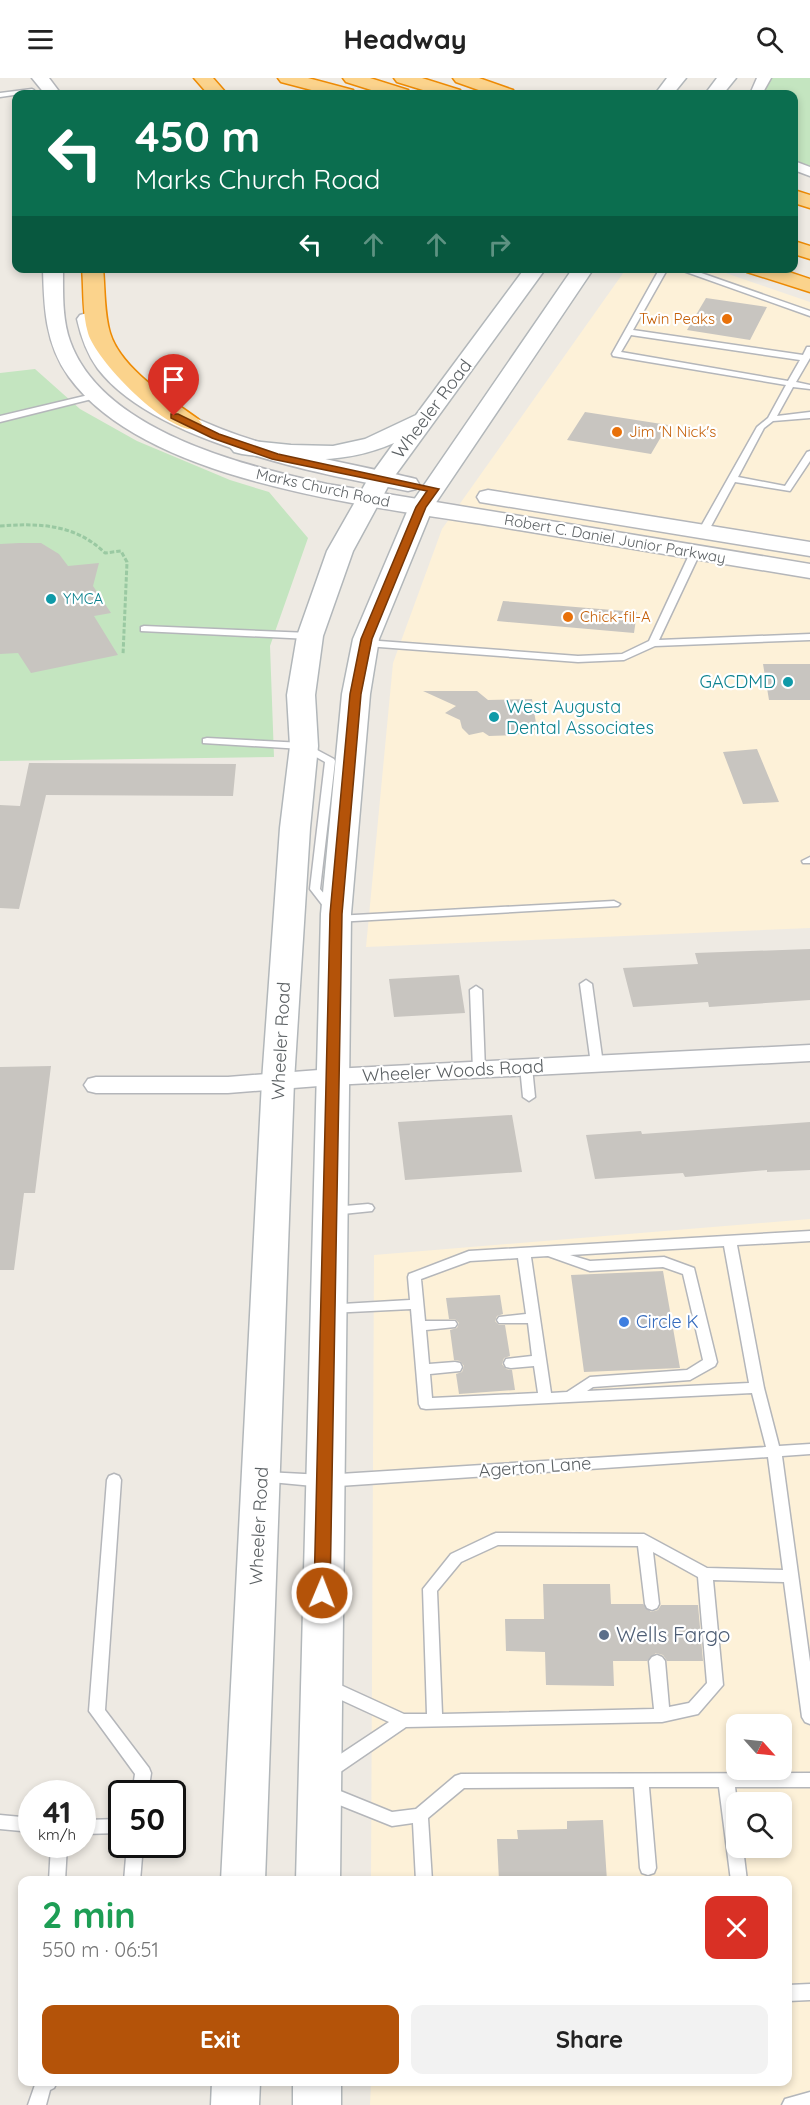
<!DOCTYPE html>
<meta charset="utf-8">
<style>
:root{--surface:#fff;--page:#f2f2f2;--text:#222;--muted:#767676;--accent:#b45309}
body{margin:0;font-family:Quicksand,sans-serif;background:var(--page);color:var(--text);height:100vh;display:flex;flex-direction:column;font-size:22px;white-space:nowrap}
*{box-sizing:border-box;margin:0}
p{font-size:20px;color:var(--muted)}
.icon{flex:none;width:33px;height:33px;fill:none;stroke:currentColor;stroke-width:2;stroke-linecap:round;stroke-linejoin:round}
.map{position:relative;flex:1;overflow:hidden}
.sheet{position:absolute;left:18px;top:1798px;width:774px;height:210px;display:flex;flex-direction:column;background:var(--surface);border-radius:12px;box-shadow:0 3px 9px #0003}
.sheet>*{flex:none}
.guide{position:absolute;left:12px;top:12px;width:786px;height:183px;border-radius:12px;box-shadow:0 3px 9px #0003;background:#0b6e4f;color:#fff;overflow:hidden}
.needle{width:39px;rotate:117deg}
.buttons{position:absolute;left:726px;top:1636px;display:grid;gap:12px}
.buttons a{display:grid;place-items:center;width:66px;height:66px;border-radius:12px;background:var(--surface);box-shadow:0 3px 9px #0003;font-size:30px}
.speed{position:absolute;left:18px;top:1702px;display:flex;gap:12px;font-size:30px;font-weight:700;text-align:center}
.speed>*{display:grid;place-content:center;width:78px;height:78px;border-radius:50%;background:var(--surface);box-shadow:0 3px 9px #0003;line-height:1}
.speed small{font-size:15px;font-weight:400}
.speed .limit{border:3px solid #111;border-radius:9px;background:#fff;color:#111}
.pin{position:absolute;display:grid;place-items:center;width:51px;height:51px;color:#fff;margin:-62px -26px;border-radius:50% 50% 50% 0;rotate:-45deg;box-shadow:0 0 6px #0007}
.pin .icon{rotate:45deg}
.me{position:absolute;width:66px;margin:-33px;rotate:1deg;stroke-linejoin:round;filter:drop-shadow(0 0 4px #0008)}
.turn{display:flex;align-items:center;gap:21px;height:126px;padding:0 24px;font-size:27px}
.turn .icon{width:78px;height:78px;stroke-width:2.5}
.turn b{display:block;font-size:42px;line-height:51px}
.lanes{display:flex;align-items:center;height:57px;padding:0 24px;background:#0003;justify-content:center;gap:30px;direction:ltr}
.lanes .off{opacity:.35}
.round{display:grid;place-items:center;flex:none;width:63px;height:63px;border-radius:12px;background:var(--page)}
.head{display:flex;align-items:center;justify-content:space-between;height:102px;padding:0 24px}
h1{font-size:36px;font-weight:700;line-height:45px;color:#1e9e55}
.primary-button{display:flex;gap:12px;margin-top:auto;padding:12px 24px}
.primary-button a{flex:1;height:69px;border-radius:12px;background:var(--accent);color:#fff;font-size:24px;font-weight:700;line-height:69px;text-align:center}
.primary-button a+a{background:var(--page);color:var(--text)}
header{display:flex;justify-content:space-between;align-items:center;height:78px;padding:0 24px;background:var(--surface);font-size:27px;font-weight:700}
.map>svg:first-child{display:block}
.commercial{fill:#fdf1d8;fill-rule:evenodd}
.green{fill:#c4e5c0}
.building{fill:#c8c5c0}
.lines{fill:none;stroke-linecap:round;stroke-linejoin:round}
.service-casing{stroke:#b4b6ba;stroke-width:3}
.minor-casing{stroke:#b4b6ba;stroke-width:3}
.tertiary-casing{stroke:#b4b6ba;stroke-width:3}
.secondary-casing{stroke:#b2b7ba;stroke-width:3}
.motorway-casing{stroke:#ed8a04;stroke-width:3}
.path{stroke:#9ac9a2;stroke-width:3;stroke-dasharray:4.5 2;stroke-linecap:butt}
.service{fill:#fff;fill-rule:evenodd}
.minor{fill:#fff;fill-rule:evenodd}
.tertiary{fill:#fff;fill-rule:evenodd}
.secondary{fill:#fff;fill-rule:evenodd}
.motorway{fill:#fbd38c;fill-rule:evenodd}
.route{fill:#b45309;stroke:#753606;stroke-width:1.5}
.food-dot{fill:#e8710a;stroke:#fff;stroke-width:2}
.culture-dot{fill:#0f9aa8;stroke:#fff;stroke-width:2}
.shop-dot{fill:#3f7fe0;stroke:#fff;stroke-width:2}
.service-dot{fill:#5c6f8a;stroke:#fff;stroke-width:2}
.labels{text-anchor:middle;stroke-width:4.5;stroke-linejoin:round;paint-order:stroke}
.far-food-label{font-size:15px;fill:#c56008;stroke:#fff;text-anchor:start}
.far-street-label{font-size:15px;fill:#5b6063;stroke:#fff}
.far-culture-label{font-size:15px;fill:#0d838f;stroke:#fff;text-anchor:start}
.street-label{font-size:18px;fill:#5b6063;stroke:#fff}
.culture-label{font-size:18px;fill:#0d838f;stroke:#fff;text-anchor:end}
.shop-label{font-size:18px;fill:#366cbe;stroke:#fff;text-anchor:start}
.near-service-label{font-size:21px;fill:#4e5e75;stroke:#fff;text-anchor:start}
</style>
<header><svg class="icon" aria-label="menu" viewBox="0 0 24 24"><path d="M4 6h16M4 12h16M4 18h16"/></svg>Headway<svg class="icon" aria-label="search" viewBox="0 0 24 24"><circle cx="10" cy="10" r="6"/><path d="M15 15l6 6"/></svg></header>
<div class="map">
<svg width="810" height="2027" viewBox="0 0 810 2027">
<rect width="100%" height="100%" fill="#eeeae3"/>
<!-- commercial -->
<path class="commercial" d="M626,191H714L810,224V850L366,869L393,585L442,451Z
M810,1141V2027H370L371,2004H788V1803H371L374,1177ZM736,1647H782V1692H736ZM736,1725H782V1770H736Z"/>
<!-- green -->
<path class="green" d="M765,0H810V91L794,82V16H759Z
M35,291L80,331L137,363L230,402L269,414L308,460L270,568L274,679L0,683V295Z"/>
<!-- building -->
<path class="building" d="M706,220L767,229L750,262L687,252Z
M585,334L668,347L651,376L567,362Z
M19,465H41L59,476L68,488L99,485L93,508L111,535L94,538L118,577L31,595L18,575L0,576V466Z
M503,523L637,534L634,555L497,543Z
M763,586H810V622H769Z
M423,613H477L488,622L532,621L537,651L516,657L489,658L483,654L469,657L462,650L460,642L445,635L456,628Z
M757,671L779,724L743,726L723,674Z
M29,685L236,686L233,718L46,717L19,831L0,830V727L20,728Z
M810,871V922L709,929L708,924L633,929L623,890L698,886L695,875Z
M459,897L465,935L394,939L389,901Z
M51,988L35,1115H24L14,1192H0V989Z
M512,1037L522,1094L405,1102L398,1044Z
M810,1044V1092L767,1094V1092L685,1099L683,1095L595,1101L586,1057L641,1053L642,1056Z
M663,1193L680,1290L584,1294L571,1197Z
M500,1217L503,1236L497,1238L495,1243L499,1247H505L510,1278L504,1280L502,1286L506,1291L512,1292L515,1312L459,1316L456,1296L462,1294L464,1288L460,1283L454,1282L450,1252L457,1250L459,1245L455,1241H449L446,1220Z
M543,1506H610L611,1526H643L651,1534L658,1532L661,1527H698L703,1583H667L663,1577L656,1575L647,1583H613L614,1608L546,1607L545,1574L506,1573L505,1541H544Z
M603,1742L607,1803H499L497,1761H518L517,1752L567,1751V1743Z"/>
<g class="lines">
<!-- service casing -->
<g class="service-casing">
<path id="service" d="M32,11L34,12V14L0,19V15Z
M660,190H668L633,252L803,277L807,269H810V280L796,304L810,307V311L793,309L777,338L810,334V340L773,343L764,350L738,399L785,408L807,374L810,373V383L790,413L735,404L709,452L704,455L699,452L757,349L768,340L786,307L613,278L612,276ZM631,257L800,282L788,303L621,274Z
M675,190H687L810,233V238Z
M97,315L101,317L100,319L0,344V338Z
M695,472L700,475L659,562L810,556V562L655,568L624,582L578,584L366,568L361,565L366,562L578,578L622,576L649,563L690,475Z
M144,548L310,555L315,558L310,561L141,553V549Z
M207,660L304,665L334,681L335,683L320,811L337,831L335,833H327L310,811L325,684L302,671L203,665V661Z
M810,779V785H803L802,783Z
M614,823L620,826L618,828L336,844L330,841L336,838Z
M586,902L592,906L603,986L597,990L591,986L580,906Z
M476,908L482,912L485,992L479,996L473,992L470,912Z
M526,985L532,989L535,1019L529,1023L523,1019L520,989Z
M368,1126L372,1127L374,1130L372,1133L333,1137L329,1136L327,1133L329,1130L333,1129Z
M810,1153V1163L737,1167L764,1310L779,1368L810,1366V1376L782,1378L810,1584V1646L805,1644L802,1639L784,1504L713,1502L723,1607L698,1636L662,1644L406,1649L333,1699L327,1701L321,1699L319,1694L321,1689L389,1644L324,1614L321,1609L324,1604L329,1603L334,1604L404,1636H427L423,1511L451,1476L491,1457L496,1455L644,1456L707,1490L783,1492L768,1379L324,1409L260,1403L258,1399L260,1395L265,1394L324,1397L766,1369L752,1315L426,1331L421,1330L419,1326L411,1231L330,1235L325,1233L323,1230L325,1227L410,1222L408,1199L409,1196L469,1173ZM724,1168L749,1305L587,1313L593,1309L690,1302L715,1288L717,1284L694,1190L664,1179L590,1183L570,1177ZM548,1178L590,1193L663,1189L683,1196L703,1282L687,1292L590,1299L567,1314L551,1315L531,1179ZM518,1180L526,1236L499,1239L497,1242L499,1245H528L532,1278L506,1281L504,1285L506,1289L511,1290L534,1288L538,1315L432,1320L430,1296L460,1293L462,1289L460,1285L455,1284L429,1286L426,1252L455,1249L457,1246L455,1243H425L421,1201L470,1183ZM498,1467L638,1468L645,1526L647,1530L652,1532L657,1530L659,1526L653,1474L698,1499L707,1605L689,1625L669,1629L665,1583L662,1579L657,1577L652,1579L649,1583L654,1631L442,1636L437,1513L461,1484Z
M114,1396L119,1398L121,1402L105,1632L149,1690L151,1695L148,1716H132L135,1696L89,1633L107,1402L109,1398Z
M810,1695V1709H735L737,1725L736,1770H743L747,1803H731L719,1709H649L656,1790L654,1795L648,1797L642,1795L640,1790L634,1709L464,1710L428,1740L432,1803H416L413,1745L392,1748L322,1720L320,1715L322,1710L328,1708L392,1734L416,1731L455,1698L461,1696Z
M0,1737L32,1740V1754L0,1751Z
M122,1741V1755L82,1756V1742Z
M51,1767H67L65,1803H49Z
M127,1767H143L140,1803H124Z
M810,1906V1922L788,1923V1907Z
M36,2004H57L54,2010L50,2012L46,2027H28Z
M810,2014V2027H782L785,2021Z"/>
</g>
<!-- minor casing -->
<g class="minor-casing">
<path id="minor" d="M757,0H771L762,16H750Z
M794,83L810,89V98L794,92Z
M810,967V983L332,1007L228,1015H96L88,1013L84,1007L88,1001L96,999H228L332,991Z"/>
</g>
<!-- tertiary casing -->
<g class="tertiary-casing">
<path id="tertiary" d="M32,0H49L61,16H45Z
M43,190H63C63,214 62,241 70,263C102,353 244,388 327,406L810,486V500C713,484 616,468 519,452C392,430 149,410 69,299C45,266 44,229 43,190Z
M87,235L94,237C104,252 103,272 116,287C136,309 161,323 187,336C266,374 334,381 416,401L419,406L416,411L408,413C320,396 155,365 98,291C87,276 81,259 77,241L80,237Z
M488,412L810,464V478L480,424L477,419L480,414Z"/>
</g>
<!-- secondary casing -->
<g class="secondary-casing">
<path id="secondary" d="M667,0H686L673,16H655Z
M717,0H736L723,16H705Z
M525,190H546L391,403L353,473L323,558L315,617L318,668L310,750L294,1003L265,1803H221L262,1003L280,750L290,668L287,617L297,558L327,473L368,401L394,365C344,387 295,383 242,376L234,374L230,369L234,364L242,362L291,367L333,368L365,361L416,337Z
M573,190H594L433,429L379,561L370,616L351,836L340,1803H296L321,836L342,616L353,561L409,429Z
M212,2004H260L259,2027H211Z
M293,2004H341V2027H293Z"/>
</g>
<!-- motorway casing -->
<g class="motorway-casing">
<path id="motorway" d="M194,0H213L227,16H208Z
M278,0H308L353,12L355,16H327L281,4Z
M343,0H370L408,12L410,16H384L346,4Z
M394,0H422L460,12L462,16H436L397,4Z
M453,0H479L513,12L515,16H490L456,4Z
M794,112L810,117V130L794,125Z
M794,163L810,168V181L794,176Z
M82,190H103C105,211 104,235 110,255C121,291 169,320 198,341L202,346L198,351C169,358 96,283 88,255C82,235 84,211 82,190Z
M744,190H777L810,201V214L747,194Z"/>
</g>
<!-- path -->
<path class="path" d="M0,448C40,445 75,446 105,475L121,473L127,484L123,577"/>
<!-- service -->
<use href="#service" class="service"/>
<!-- minor -->
<use href="#minor" class="minor"/>
<!-- tertiary -->
<use href="#tertiary" class="tertiary"/>
<!-- secondary -->
<use href="#secondary" class="secondary"/>
<!-- motorway -->
<use href="#motorway" class="motorway"/>
</g>
<!-- route -->
<path class="route" d="M171,336H178L219,356L278,376L439,411L426,429L372,561L361,616L342,836L330,1515L328,1520H316L314,1515L330,836L350,616L361,561L416,429L427,413L272,381L212,360L171,340Z"/>
<!-- markers -->
<g class="food-dot">
<circle cx="727" cy="241" r="6"/>
<circle cx="617" cy="354" r="6"/>
<circle cx="568" cy="539" r="6"/>
</g>
<g class="culture-dot">
<circle cx="51" cy="521" r="6"/>
<circle cx="788" cy="604" r="6"/>
<circle cx="494" cy="639" r="6"/>
</g>
<circle class="shop-dot" cx="624" cy="1244" r="6"/>
<circle class="service-dot" cx="604" cy="1557" r="6"/>
<g class="labels">
<!-- far-food labels -->
<g class="far-food-label">
<text x="715" y="246" text-anchor="end">Twin Peaks</text>
<text x="629" y="359">Jim 'N Nick's</text>
<text x="580" y="544">Chick-fil-A</text>
</g>
<!-- far-street labels -->
<g class="far-street-label">
<text transform="translate(323 410) rotate(12)" y="5">Marks Church Road</text>
<text transform="translate(615 461) rotate(10)" y="5">Robert C. Daniel Junior Parkway</text>
</g>
<!-- far-culture labels -->
<g class="far-culture-label">
<text x="63" y="526">YMCA</text>
</g>
<!-- street labels -->
<g class="street-label">
<text transform="translate(432 331) rotate(-53)" y="6">Wheeler Road</text>
<text transform="translate(281 963) rotate(-87)" y="6">Wheeler Road</text>
<text transform="translate(453 993) rotate(-3)" y="6">Wheeler Woods Road</text>
<text transform="translate(535 1389) rotate(-4)" y="6">Agerton Lane</text>
<text transform="translate(259 1448) rotate(-87)" y="6">Wheeler Road</text>
</g>
<!-- culture labels -->
<g class="culture-label">
<text x="776" y="610">GACDMD</text>
<text x="506" y="635" text-anchor="start">West Augusta<tspan x="506" dy="21">Dental Associates</tspan></text>
</g>
<!-- shop labels -->
<g class="shop-label">
<text x="636" y="1250">Circle K</text>
</g>
<!-- near-service labels -->
<g class="near-service-label">
<text x="616" y="1564">Wells Fargo</text>
</g>
</g>
</svg>
<div class="buttons">
<a><svg class="needle" viewBox="-14 -14 28 28"><path d="M0-13l5 13h-10z" fill="#e53935"/><path d="M0 13l5-13h-10z" fill="#767676"/></svg></a>
<a><svg class="icon" aria-label="search" viewBox="0 0 24 24"><circle cx="10" cy="10" r="6"/><path d="M15 15l6 6"/></svg></a>
</div>
<div class="speed"><div>41<small>km/h</small></div><div class="limit">50</div></div>
<div class="pin" style="left:174px;top:338px;background:#d93025"><svg class="icon" aria-label="arrive" viewBox="0 0 24 24"><path d="M6 21V4h12l-3 4 3 4H6"/></svg></div>
<svg class="me" style="left:322px;top:1515px" viewBox="-20 -20 40 40"><circle r="17" fill="#b45309" stroke="#fff" stroke-width="3"/><path d="M0-11L8 9 0 5-8 9z" fill="#fff"/></svg>
<div class="guide">
<div class="turn"><svg class="icon" aria-label="left" viewBox="0 0 24 24"><path d="M17 20v-9H6M10 6l-5 5 5 5"/></svg><div><b>450 m</b>Marks Church Road</div></div>
<div class="lanes"><svg class="icon" aria-label="left" viewBox="0 0 24 24"><path d="M17 20v-9H6M10 6l-5 5 5 5"/></svg><svg class="icon off" aria-label="ahead" viewBox="0 0 24 24"><path d="M12 20V5M6 11l6-6 6 6"/></svg><svg class="icon off" aria-label="ahead" viewBox="0 0 24 24"><path d="M12 20V5M6 11l6-6 6 6"/></svg><svg class="icon off" aria-label="right" viewBox="0 0 24 24"><path d="M7 20v-9h11M14 6l5 5-5 5"/></svg></div>
</div>
<section class="sheet">
<div class="head"><div><h1>2 min</h1><p>550 m · 06:51</p></div><a class="round" style="background:#d93025;color:#fff"><svg class="icon" aria-label="close" viewBox="0 0 24 24"><path d="M6 6l12 12M18 6L6 18"/></svg></a></div>
<div class="primary-button"><a>Exit</a><a>Share</a></div>
</section>
</div>
